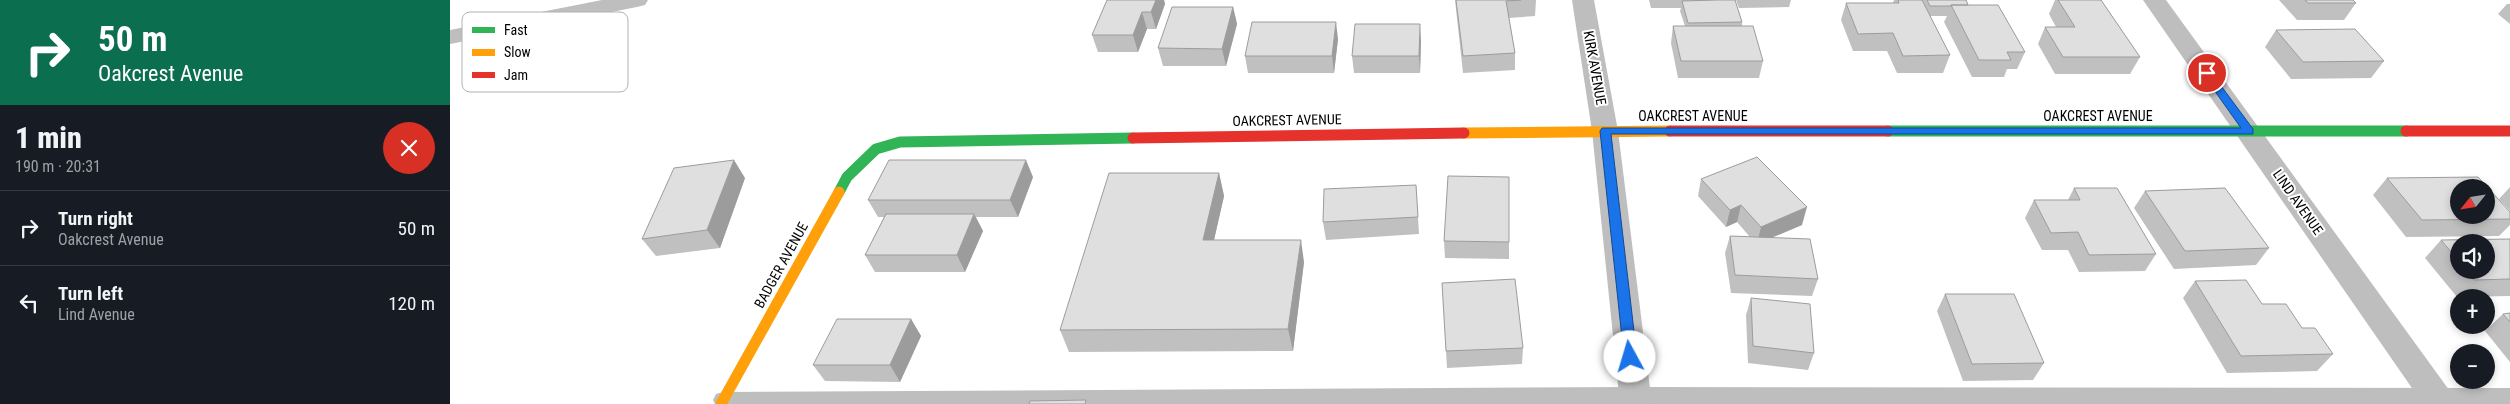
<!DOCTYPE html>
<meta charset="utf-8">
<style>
:root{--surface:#171b24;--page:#20242c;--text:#f1f3f6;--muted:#9ea1a6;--line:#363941}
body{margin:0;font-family:"Roboto Condensed",sans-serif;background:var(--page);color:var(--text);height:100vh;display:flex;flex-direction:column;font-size:19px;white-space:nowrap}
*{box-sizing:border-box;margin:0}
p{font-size:16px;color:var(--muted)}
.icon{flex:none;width:28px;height:28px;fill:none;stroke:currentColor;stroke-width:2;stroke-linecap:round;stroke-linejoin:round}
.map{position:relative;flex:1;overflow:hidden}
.sheet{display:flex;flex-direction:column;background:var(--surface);width:450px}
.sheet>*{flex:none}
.hud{background:#0b6e4f;color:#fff;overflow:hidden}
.needle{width:32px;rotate:240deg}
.tools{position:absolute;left:2000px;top:179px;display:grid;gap:10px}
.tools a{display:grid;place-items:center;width:45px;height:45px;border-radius:50%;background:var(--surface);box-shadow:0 2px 8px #0003;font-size:25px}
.pin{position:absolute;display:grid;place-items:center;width:42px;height:42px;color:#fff;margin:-21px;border:2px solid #fff;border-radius:50%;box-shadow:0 1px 5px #0007}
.me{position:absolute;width:55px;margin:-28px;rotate:354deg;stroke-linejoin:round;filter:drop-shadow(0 0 4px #0008)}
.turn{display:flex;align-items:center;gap:18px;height:105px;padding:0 15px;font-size:22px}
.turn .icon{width:65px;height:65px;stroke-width:2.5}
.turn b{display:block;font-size:35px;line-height:42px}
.round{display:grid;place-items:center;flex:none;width:52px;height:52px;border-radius:26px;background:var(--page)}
.headline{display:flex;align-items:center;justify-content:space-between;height:85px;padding:0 15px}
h1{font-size:30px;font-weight:800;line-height:38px}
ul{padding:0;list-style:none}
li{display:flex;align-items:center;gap:15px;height:75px;padding:0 15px;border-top:1px solid var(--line)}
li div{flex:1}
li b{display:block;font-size:19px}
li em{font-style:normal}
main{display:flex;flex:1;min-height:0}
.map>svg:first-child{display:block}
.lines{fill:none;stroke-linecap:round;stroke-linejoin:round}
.lane{fill:#bebebe;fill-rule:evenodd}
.street{fill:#bebebe;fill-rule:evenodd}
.fast{stroke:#30b455;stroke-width:11}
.slow{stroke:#ff9f0a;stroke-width:11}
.jam{stroke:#e5322d;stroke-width:11}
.wall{fill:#c0c0c0;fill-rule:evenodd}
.shaded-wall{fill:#9c9c9c}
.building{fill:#dfdfdf;stroke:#9c9c9c;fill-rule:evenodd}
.route{fill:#1a73e8;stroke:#114b97}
.labels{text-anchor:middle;stroke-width:4;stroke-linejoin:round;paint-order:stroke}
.street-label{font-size:14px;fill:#000;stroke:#fff}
.key{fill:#fff;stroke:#b2b2b2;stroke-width:1}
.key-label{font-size:14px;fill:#000}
</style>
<main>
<section class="sheet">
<div class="hud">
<div class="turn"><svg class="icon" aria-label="right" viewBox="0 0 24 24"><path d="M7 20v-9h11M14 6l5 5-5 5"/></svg><div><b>50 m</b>Oakcrest Avenue</div></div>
</div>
<div class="headline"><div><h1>1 min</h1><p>190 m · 20:31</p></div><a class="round" style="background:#d93025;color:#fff"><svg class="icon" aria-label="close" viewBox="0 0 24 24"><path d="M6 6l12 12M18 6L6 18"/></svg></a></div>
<ul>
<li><svg class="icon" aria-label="right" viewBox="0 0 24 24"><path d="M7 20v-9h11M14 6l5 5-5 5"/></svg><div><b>Turn right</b><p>Oakcrest Avenue</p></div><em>50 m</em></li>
<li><svg class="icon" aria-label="left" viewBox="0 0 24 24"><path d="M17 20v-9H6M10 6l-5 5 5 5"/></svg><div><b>Turn left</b><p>Lind Avenue</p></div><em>120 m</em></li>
</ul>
</section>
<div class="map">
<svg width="2060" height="404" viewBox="0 0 2060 404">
<rect width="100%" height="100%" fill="#fff"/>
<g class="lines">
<!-- lane -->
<path class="lane" d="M1185,387L2060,388V404H265L263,400L266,394L273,392Z"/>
<!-- street -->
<path class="street" d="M152,0H198L195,5L187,7L0,44V30Z
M1122,0H1144L1168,131L1202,404H1170L1142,131Z
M1693,0H1716L2002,394L2007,404H1973Z"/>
<!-- fast -->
<path class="fast" d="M1438,131H1956
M389,192L397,177L426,149L450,142L683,138"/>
<!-- slow -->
<path class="slow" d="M1014,133L1220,131
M271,404L389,192"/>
<!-- jam -->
<path class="jam" d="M1220,131H1438
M1956,131H2060
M683,138L1014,133"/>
</g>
<!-- wall -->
<path class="wall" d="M657,0H714L715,4L706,29H697L688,52H648L642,35Z
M1005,0H1086L1085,16L1059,18L1065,53V70L1013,73Z
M1199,0H1285L1292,22V26L1313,61L1309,78H1228L1221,43L1223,26H1235L1230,11L1231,8H1201Z
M1286,0H1341L1339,7L1289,8Z
M1444,0H1516L1518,5L1575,52L1567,69H1557L1554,77H1522L1494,22L1497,16H1480L1500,55L1493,73H1447L1437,51H1403L1391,20L1396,3H1443Z
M1605,0H1651L1690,57L1680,74H1605L1588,44L1595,27H1606L1599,14Z
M1829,0H1903L1906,3L1894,20H1847Z
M2057,4H2060V24L2048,14Z
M783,7L787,24L776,66H713L708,48Z
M1826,30L1934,61L1921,78L1841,79L1815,47Z
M888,39L884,73H798L795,56Z
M971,41L970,73H904L902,56Z
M769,173L774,196L764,240L854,262L843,351L619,352L610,330Z
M583,177L568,217H526L533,231L515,272H425L415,255L434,217H428L418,200Z
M295,178L270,248L206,256L192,239Z
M1937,178L2060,212V225L2049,236L1956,237L1923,195Z
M1251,179L1352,225L1322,237L1368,279L1362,296L1281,293L1275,253L1280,236L1300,237L1287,222L1276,227L1248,196Z
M966,185L969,234L876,240L873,222Z
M2060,187V211L2049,199Z
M1624,188L1706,254L1695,271L1629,272L1618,250H1592L1575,218L1584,200H1618Z
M1695,191L1819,248L1806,265L1724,269L1684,208Z
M2060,239V296L2007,297L1975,258L1991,240ZM2009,242L2036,270H2009Z
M994,241L1059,242V259L995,258Z
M1745,281L1812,304L1852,328L1883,354L1867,371L1777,373L1733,298Z
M1495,294L1594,363L1583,380L1513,381L1487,311Z
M1301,298L1364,353L1358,370L1298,363L1296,315Z
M993,300L1073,348L1072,364L997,368Z
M2060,313V362L2035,331L2053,314Z
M461,319L471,336L450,382L375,381L363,365Z"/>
<!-- shaded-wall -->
<path class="shaded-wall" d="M706,0H714L715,4L706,29L701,12Z
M783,7L787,24L776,66L772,49Z
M692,12L697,29L688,52L683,35Z
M886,22L888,39L884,73L882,56Z
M970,24L971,41L970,73L969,56Z
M284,160L295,178L270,248L257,230Z
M576,160L583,177L568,217L560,200Z
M769,173L774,196L759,262L753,240Z
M1291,205L1287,222L1276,227L1280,210Z
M1357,207L1352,225L1307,244L1311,227Z
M524,214L533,231L515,272L507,255Z
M851,240L854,262L843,351L838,329Z
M461,319L471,336L450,382L440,365Z"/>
<!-- building -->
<path class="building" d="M657,0H706L701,12H692L683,35H642Z
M1006,0H1071L1056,1L1065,53L1013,56Z
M1267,0H1285L1292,22L1238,23L1232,1Z
M1448,0H1472L1500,55L1453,56L1443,33L1408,34L1396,3H1449Z
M1477,0H1516L1518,5H1501V6H1480Z
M1608,0H1651L1690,57H1613L1595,27H1625Z
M1855,0H1903L1906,3H1858Z
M1501,5H1548L1575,52H1557L1561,60H1529Z
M722,7H783L772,49L708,48Z
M802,22H886L882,56H795Z
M905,24H970L969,56H902Z
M1223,26H1303L1313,61H1231Z
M1905,29L1934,61L1853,62L1826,30Z
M1307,157L1357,207L1311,227L1291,205L1280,210L1251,179Z
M284,160L257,230L192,239L224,168Z
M439,160H576L560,200H418Z
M659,173H769L753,240H851L838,329L610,330Z
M998,176L1059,177V242L994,241Z
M2028,177L2060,212V219L1972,220L1937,178ZM2009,188H2036V215H2009Z
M966,185L968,217L873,222L874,189Z
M1624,188H1667L1706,254L1639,255L1628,232L1601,233L1584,200H1630Z
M1775,188L1819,248L1735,251L1695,191Z
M436,214H524L507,255H415Z
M1280,236L1360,239L1368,279L1285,275Z
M2060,239V279L2024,280L2016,270H2036V242H2009V261L1991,240Z
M1065,279L1073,348L996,351L992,283Z
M1796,280L1812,304H1836L1852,328H1865L1883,354L1791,356L1745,281Z
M1495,294H1564L1594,363L1522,364Z
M1301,298L1360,304L1364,353L1303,346Z
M2060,313V322L2053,314Z
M387,319H461L440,365H363Z
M636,400L635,404H579L580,401Z"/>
<!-- route -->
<path class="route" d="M1757,70L1760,71L1803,129V134H1161L1187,357L1180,363L1174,357L1150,131L1152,128H1791L1752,73Z"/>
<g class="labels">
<!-- street labels -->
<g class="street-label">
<text transform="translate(1145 68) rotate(80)" y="5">KIRK AVENUE</text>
<text x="1243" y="121">OAKCREST AVENUE</text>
<text x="1648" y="121">OAKCREST AVENUE</text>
<text transform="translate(837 120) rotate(-1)" y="5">OAKCREST AVENUE</text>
<text transform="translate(1848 202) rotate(55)" y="5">LIND AVENUE</text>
<text transform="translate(331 265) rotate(-61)" y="5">BADGER AVENUE</text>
</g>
</g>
<!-- legend -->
<rect x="12" y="12" width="166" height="80" rx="8" class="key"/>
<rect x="22" y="27" width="23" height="6" fill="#30b455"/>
<rect x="22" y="49" width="23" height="7" fill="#ff9f0a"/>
<rect x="22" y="72" width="23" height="6" fill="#e5322d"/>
<g class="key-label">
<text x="54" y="35">Fast</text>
<text x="54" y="57">Slow</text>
<text x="54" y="80">Jam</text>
</g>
</svg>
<div class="tools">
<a><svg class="needle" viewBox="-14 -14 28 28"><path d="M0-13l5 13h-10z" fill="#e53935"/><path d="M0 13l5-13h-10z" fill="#9ea1a6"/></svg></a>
<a><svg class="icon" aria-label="sound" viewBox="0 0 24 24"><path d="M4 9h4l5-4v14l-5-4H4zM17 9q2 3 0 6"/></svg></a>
<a>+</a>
<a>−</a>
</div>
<div class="pin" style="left:1757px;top:73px;background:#d93025"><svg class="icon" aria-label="arrive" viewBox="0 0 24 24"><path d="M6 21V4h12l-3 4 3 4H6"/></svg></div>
<svg class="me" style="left:1180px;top:357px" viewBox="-20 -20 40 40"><circle r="19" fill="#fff"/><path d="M0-13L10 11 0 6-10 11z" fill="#1a73e8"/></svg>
</div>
</main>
